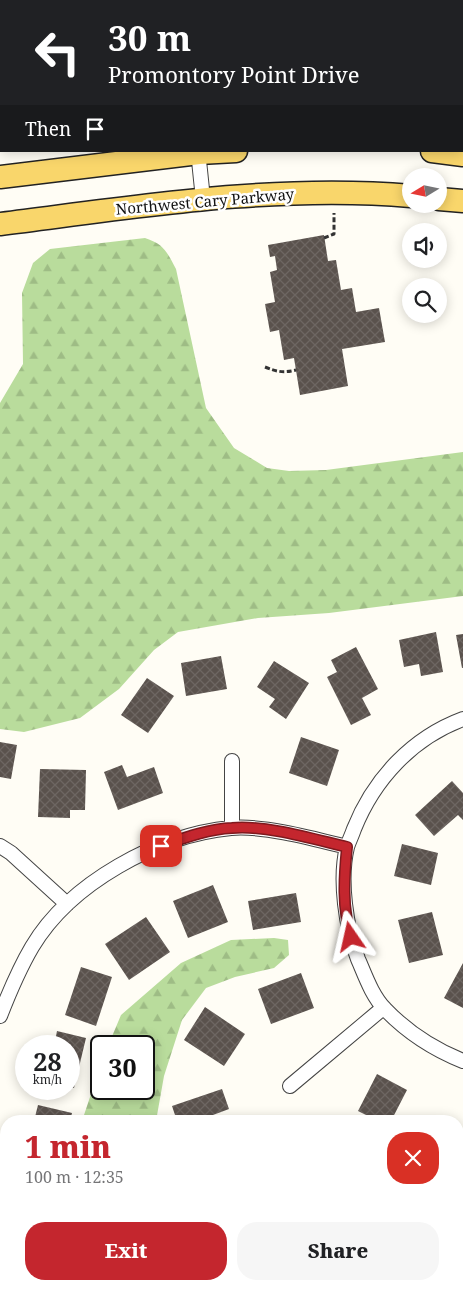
<!DOCTYPE html>
<meta charset="utf-8">
<style>
:root{--surface:#fff;--page:#f6f6f6;--text:#202124;--muted:#757577;--accent:#c4262e}
body{margin:0;font-family:"Noto Serif",serif;background:var(--page);color:var(--text);height:100vh;display:flex;flex-direction:column;font-size:19px;white-space:nowrap}
*{box-sizing:border-box;margin:0}
p{font-size:16px;color:var(--muted)}
.icon{flex:none;width:28px;height:28px;fill:none;stroke:currentColor;stroke-width:2;stroke-linecap:round;stroke-linejoin:round}
.map{position:relative;flex:1;overflow:hidden}
.drawer{position:absolute;left:0px;top:1115px;width:464px;height:175px;display:flex;flex-direction:column;background:var(--surface);border-radius:20px 20px 0 0;box-shadow:0 2px 12px #0003}
.drawer>*{flex:none}
.top-card{position:absolute;left:0px;top:0px;width:464px;height:152px;box-shadow:0 2px 12px #0003;background:#202124;color:#fff;overflow:hidden}
.needle{width:32px;rotate:260deg}
.tools{position:absolute;left:402px;top:168px;display:grid;gap:10px}
.tools a{display:grid;place-items:center;width:45px;height:45px;border-radius:50%;background:var(--surface);box-shadow:0 2px 12px #0003;font-size:25px}
.speed{position:absolute;left:15px;top:1035px;display:flex;gap:10px;font-size:25px;font-weight:700;text-align:center}
.speed>*{display:grid;place-content:center;width:65px;height:65px;border-radius:50%;background:var(--surface);box-shadow:0 2px 12px #0003;line-height:1}
.speed small{font-size:12px;font-weight:400}
.speed .limit{border:2px solid #111;border-radius:8px;background:#fff;color:#111}
.pin{position:absolute;display:grid;place-items:center;width:42px;height:42px;color:#fff;margin:-21px;border-radius:10px;box-shadow:0 2px 8px #0006}
.me{position:absolute;width:55px;margin:-28px;rotate:349deg;stroke-linejoin:round;filter:drop-shadow(0 0 4px #0008)}
.turn{display:flex;align-items:center;gap:18px;height:105px;padding:0 25px;font-size:22px}
.turn .icon{width:65px;height:65px;stroke-width:2.5}
.turn b{display:block;font-size:35px;line-height:42px}
.then{display:flex;align-items:center;height:48px;padding:0 25px;background:#0003;gap:10px;font-size:19px}
.round{display:grid;place-items:center;flex:none;width:52px;height:52px;border-radius:20px;background:var(--page)}
.overview{display:flex;align-items:center;justify-content:space-between;height:85px;padding:0 25px}
h1{font-size:30px;font-weight:800;line-height:38px;color:var(--accent)}
.primary-button{display:flex;gap:10px;margin-top:auto;padding:10px 25px}
.primary-button a{flex:1;height:58px;border-radius:20px;background:var(--accent);color:#fff;font-size:20px;font-weight:800;line-height:58px;text-align:center}
.primary-button a+a{background:var(--page);color:var(--text)}
.map>svg:first-child{display:block}
.forest{fill:url(#forest-firs)}
.building{fill:url(#building-cross-hatch)}
.lines{fill:none;stroke-linecap:round;stroke-linejoin:round}
.street-casing{stroke:#444;stroke-width:16}
.primary-casing{stroke:#222;stroke-width:25}
.path{stroke:#333;stroke-width:3;stroke-dasharray:5 2.5;stroke-linecap:butt}
.street{stroke:#fff;stroke-width:14}
.primary{stroke:#f9d66b;stroke-width:22}
.route-casing{stroke:#7f191e;stroke-width:12}
.route{stroke:#c4262e;stroke-width:9}
.labels{text-anchor:middle;stroke-width:5;stroke-linejoin:round;paint-order:stroke}
.street-label{font-size:15px;fill:#111;stroke:#fff}
</style>
<div class="map">
<svg width="463" height="1290" viewBox="0 0 463 1290">
<defs>
<pattern id="forest-firs" width="22" height="20" patternUnits="userSpaceOnUse" patternTransform="scale(1.25)"><rect width="22" height="20" fill="#b9dc9c"/><path d="M5 1l3.5 6h-7zM16 11l3.5 6h-7z" fill="#9ebc85"/></pattern>
<pattern id="building-cross-hatch" width="8" height="8" patternUnits="userSpaceOnUse" patternTransform="scale(1.25)"><rect width="8" height="8" fill="#5a524d"/><path d="M0 0l8 8M0 8l8-8" fill="none" stroke="#6d6662"/></pattern>
</defs>
<rect width="100%" height="100%" fill="#fffdf5"/>
<!-- forest -->
<path class="forest" d="M145,238C164,244 167,252 176,269L206,408L234,448L267,468L289,471L326,470L463,452V596L329,613L258,618L178,632L154,650L119,689L80,718L24,732L0,729V403L23,364L22,293L33,263L50,249Z
M274,938L288,940L289,955L274,968L235,977L206,988L182,1020L164,1076L156,1121H82L101,1064V1089H144V1046H108L121,1015L181,963L231,940Z
M6,1283V1284H113L106,1290H0V1285Z"/>
<!-- building -->
<path class="building" d="M324,235L328,261L336,260L341,290L352,288L356,312L379,308L385,342L342,349L348,386L300,395L294,358L284,360L279,330L270,332L265,304L275,302L270,272L277,270L275,256L270,257L268,245Z
M436,632L443,672L421,676L419,664L404,667L399,640Z
M463,634V668H462L456,635Z
M356,647L378,689L362,698L371,715L351,725L327,677L337,672L331,660Z
M221,656L227,689L186,696L181,663Z
M274,661L309,683L286,719L269,707L275,699L257,687Z
M147,678L174,696L148,733L121,715Z
M301,737L339,750L327,786L289,773Z
M0,742L17,745L11,779L0,777Z
M122,765L127,777L154,767L163,793L118,810L104,772Z
M40,769L86,770L85,810H70V818L38,817Z
M452,781L463,793V820L458,815L434,836L415,815Z
M402,844L438,853L431,885L394,876Z
M213,885L228,922L188,938L173,901Z
M296,893L301,922L253,930L248,901Z
M432,912L443,955L409,963L398,920Z
M146,917L170,952L129,980L105,944Z
M463,963V1008L444,998Z
M81,967L112,977L96,1026L65,1015Z
M301,973L314,1008L271,1024L258,989Z
M205,1007L245,1034L224,1066L184,1040Z
M57,1031L86,1038L74,1088L69,1087V1046H54Z
M377,1074L407,1090L391,1121H378L358,1111Z
M222,1089L229,1109L213,1115L215,1121H177L172,1106Z
M38,1105L72,1113L70,1121H34Z
M458,1148L463,1149V1163L458,1180Z
M6,1218V1254L0,1257V1221Z
M146,1284H199L202,1290H149Z
M241,1284H270L266,1290H244L246,1287Z
M353,1284H397L399,1290H346L345,1287Z"/>
<g class="lines">
<!-- street casing -->
<g class="street-casing">
<path id="street" d="M209,1L210,0
M198,151L203,199
M463,719C412,738 374,779 354,829C352,835 349,841 347,847C339,880 346,928 358,959C365,975 372,996 385,1009C407,1032 433,1049 463,1061
M232,761V828
M0,846L11,853L67,904
M0,1016C9,993 19,969 32,947C70,883 158,835 231,828C264,825 315,839 347,847
M290,1086L383,1008"/>
</g>
<!-- primary casing -->
<g class="primary-casing">
<path id="primary" d="M432,151L463,155
M0,177L199,153L236,151
M439,199L463,201
M0,224C136,207 274,184 411,196"/>
</g>
<!-- path -->
<path class="path" d="M324,238L334,234V213
M265,367C277,372 284,373 296,370"/>
<!-- street -->
<use href="#street" class="street"/>
<!-- primary -->
<use href="#primary" class="primary"/>
</g>
<g class="lines">
<!-- route casing -->
<g class="route-casing">
<path id="route" d="M161,846C184,838 208,829 232,828C267,825 313,839 347,847C344,877 342,908 351,937"/>
</g>
<!-- route -->
<use href="#route" class="route"/>
</g>
<g class="labels">
<!-- street labels -->
<g class="street-label">
<text transform="translate(205 202) rotate(-5)" y="5">Northwest Cary Parkway</text>
</g>
</g>
</svg>
<div class="tools">
<a><svg class="needle" viewBox="-14 -14 28 28"><path d="M0-13l5 13h-10z" fill="#e53935"/><path d="M0 13l5-13h-10z" fill="#757577"/></svg></a>
<a><svg class="icon" aria-label="sound" viewBox="0 0 24 24"><path d="M4 9h4l5-4v14l-5-4H4zM17 9q2 3 0 6"/></svg></a>
<a><svg class="icon" aria-label="search" viewBox="0 0 24 24"><circle cx="10" cy="10" r="6"/><path d="M15 15l6 6"/></svg></a>
</div>
<div class="speed"><div>28<small>km/h</small></div><div class="limit">30</div></div>
<div class="pin" style="left:161px;top:846px;background:#d93025"><svg class="icon" aria-label="arrive" viewBox="0 0 24 24"><path d="M6 21V4h12l-3 4 3 4H6"/></svg></div>
<svg class="me" style="left:351px;top:937px" viewBox="-20 -20 40 40"><path d="M0-17L14 15 0 8-14 15z" fill="#c4262e" stroke="#fff" stroke-width="4"/></svg>
<div class="top-card">
<div class="turn"><svg class="icon" aria-label="left" viewBox="0 0 24 24"><path d="M17 20v-9H6M10 6l-5 5 5 5"/></svg><div><b>30 m</b>Promontory Point Drive</div></div>
<div class="then">Then<svg class="icon" aria-label="arrive" viewBox="0 0 24 24"><path d="M6 21V4h12l-3 4 3 4H6"/></svg></div>
</div>
<section class="drawer">
<div class="overview"><div><h1>1 min</h1><p>100 m · 12:35</p></div><a class="round" style="background:#d93025;color:#fff"><svg class="icon" aria-label="close" viewBox="0 0 24 24"><path d="M6 6l12 12M18 6L6 18"/></svg></a></div>
<div class="primary-button"><a>Exit</a><a>Share</a></div>
</section>
</div>
